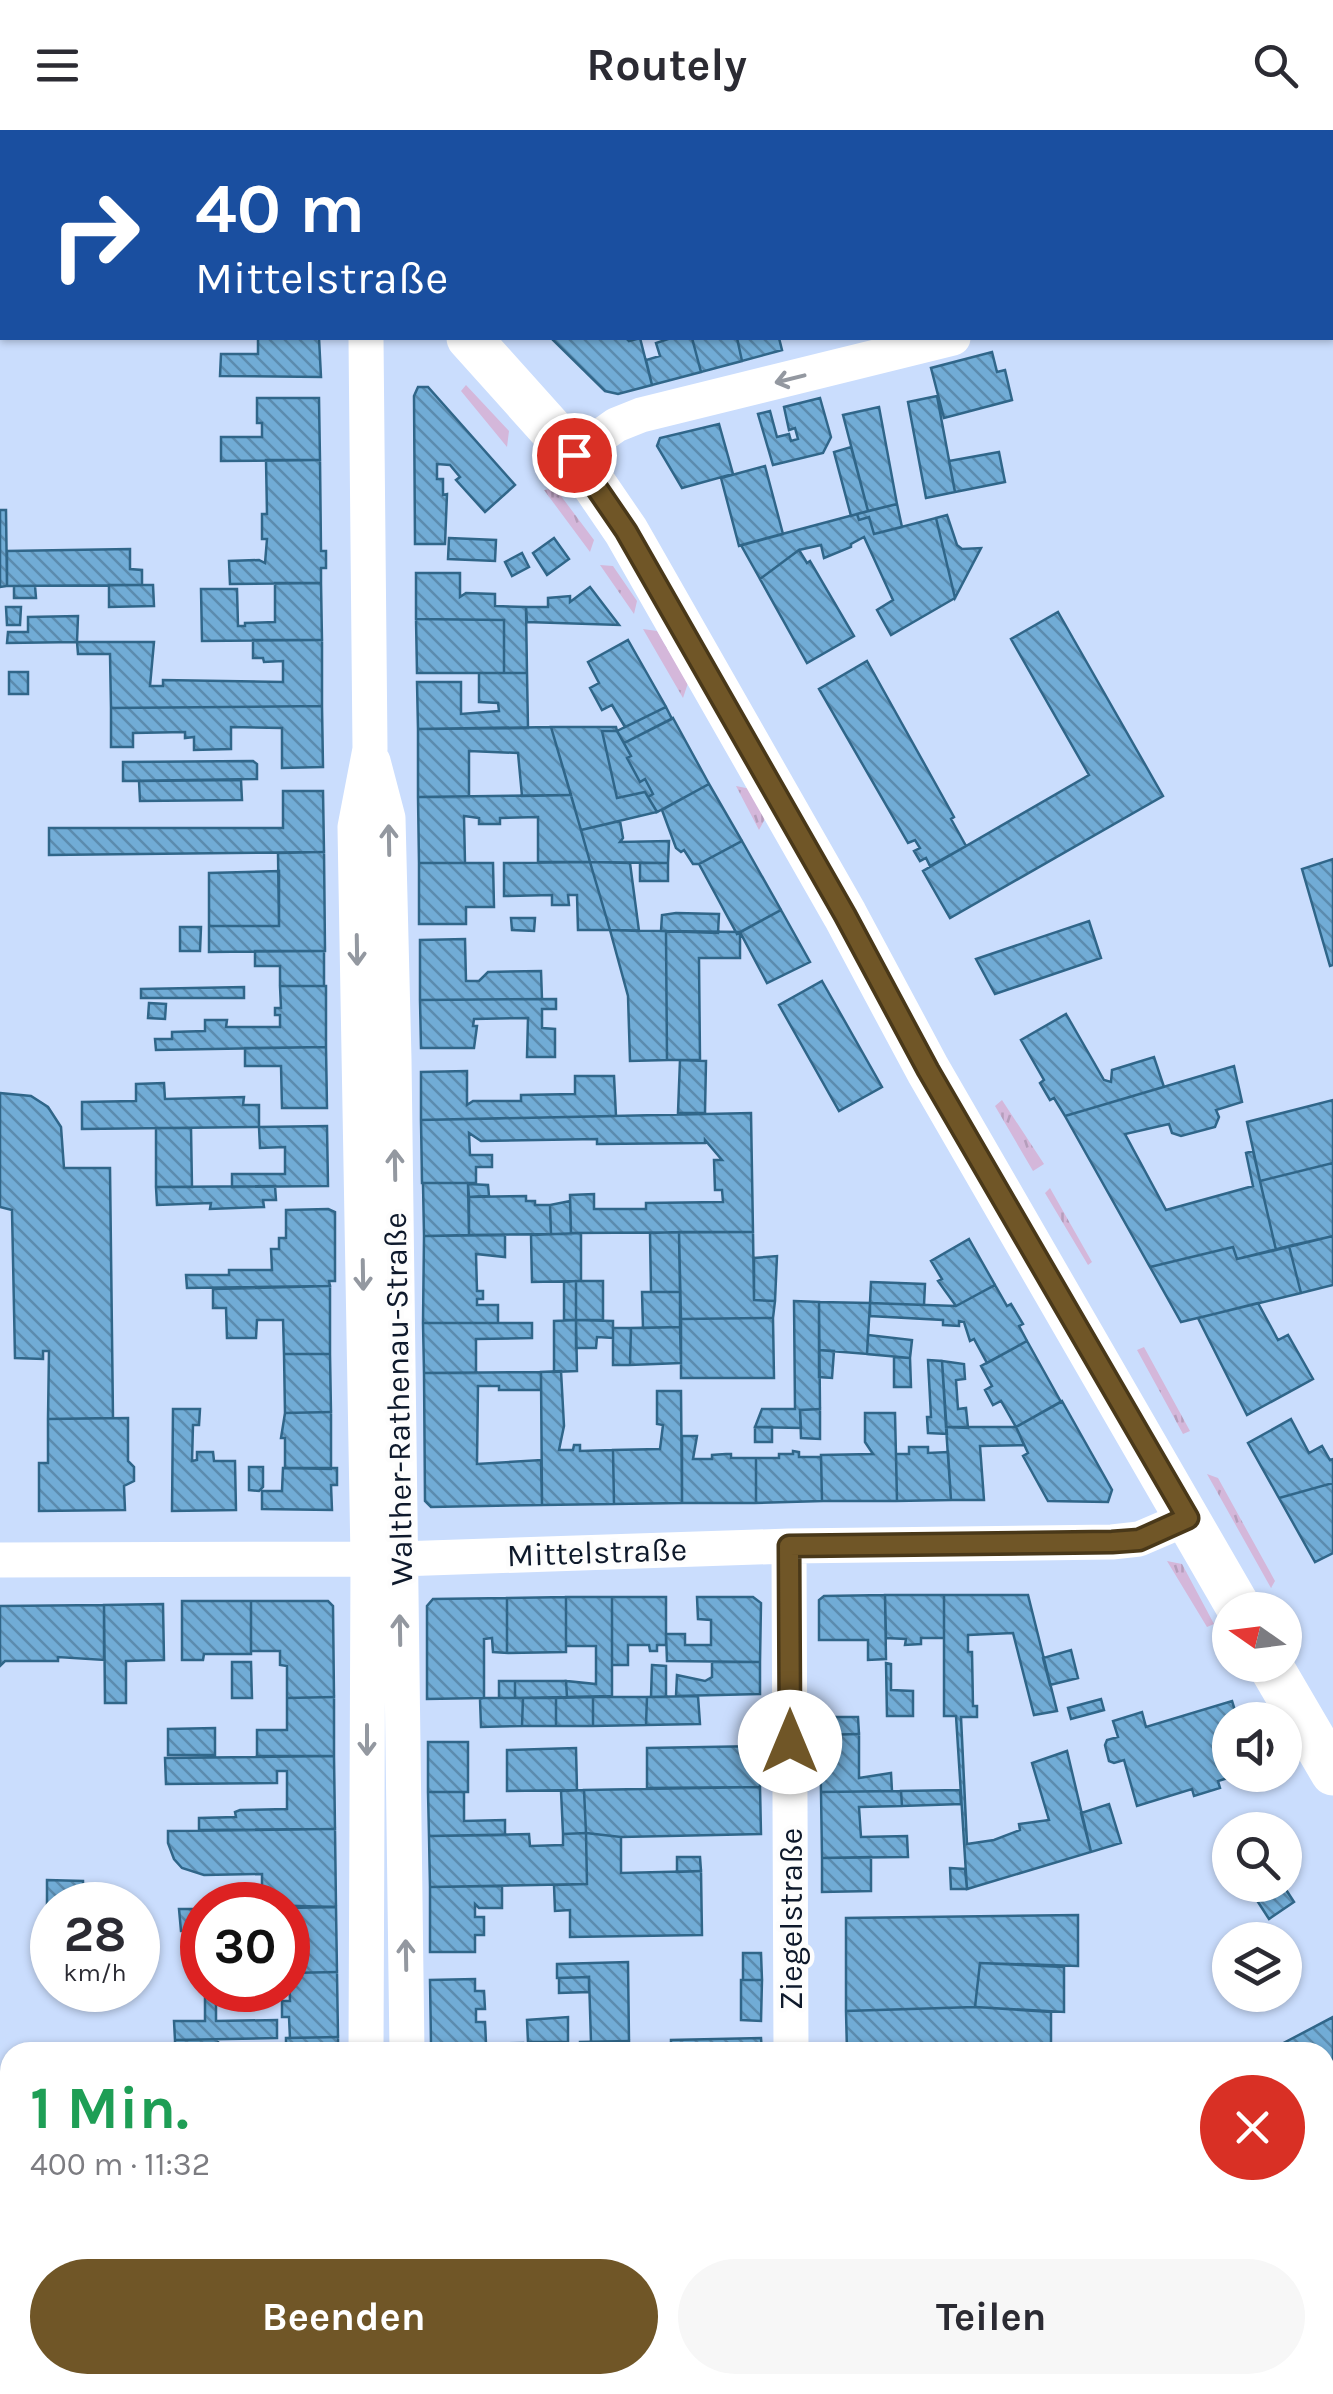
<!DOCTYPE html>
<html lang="de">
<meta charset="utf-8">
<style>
:root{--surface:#fff;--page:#f7f7f7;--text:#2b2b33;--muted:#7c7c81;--accent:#705627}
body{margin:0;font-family:Karla,sans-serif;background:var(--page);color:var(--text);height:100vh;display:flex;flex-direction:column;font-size:38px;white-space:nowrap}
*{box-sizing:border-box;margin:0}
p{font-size:32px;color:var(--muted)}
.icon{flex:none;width:55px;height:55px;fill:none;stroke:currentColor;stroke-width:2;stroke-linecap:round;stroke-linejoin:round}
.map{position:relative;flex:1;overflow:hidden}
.side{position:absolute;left:0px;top:1912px;width:1335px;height:352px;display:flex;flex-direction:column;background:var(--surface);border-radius:30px 30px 0 0;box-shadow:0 2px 8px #0004}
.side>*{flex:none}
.banner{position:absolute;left:0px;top:0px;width:1335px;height:210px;box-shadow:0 2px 8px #0004;background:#1a4fa0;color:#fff;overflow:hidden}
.needle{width:65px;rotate:284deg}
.buttons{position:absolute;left:1212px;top:1462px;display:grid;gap:20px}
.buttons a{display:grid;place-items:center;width:90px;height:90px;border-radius:50%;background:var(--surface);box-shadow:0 2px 8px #0004;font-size:50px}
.speed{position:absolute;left:30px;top:1752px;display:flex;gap:20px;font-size:50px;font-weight:700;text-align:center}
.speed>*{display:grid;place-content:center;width:130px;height:130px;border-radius:50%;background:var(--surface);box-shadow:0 2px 8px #0004;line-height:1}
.speed small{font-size:25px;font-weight:400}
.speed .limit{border:15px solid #d22;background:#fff;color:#111}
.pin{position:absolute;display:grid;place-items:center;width:85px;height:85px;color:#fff;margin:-42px;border:5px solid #fff;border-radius:50%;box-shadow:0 2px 10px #0007}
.me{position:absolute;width:110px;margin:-55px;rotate:0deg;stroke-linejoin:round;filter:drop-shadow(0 0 8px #0008)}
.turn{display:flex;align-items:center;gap:35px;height:210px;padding:0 30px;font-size:45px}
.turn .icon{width:130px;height:130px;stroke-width:2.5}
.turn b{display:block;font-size:70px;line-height:85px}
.round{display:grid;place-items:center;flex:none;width:105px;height:105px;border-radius:52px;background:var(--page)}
.headline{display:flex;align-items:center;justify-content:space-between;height:170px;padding:0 30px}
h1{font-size:60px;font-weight:700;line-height:75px;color:#1e9e55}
.primary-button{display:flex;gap:20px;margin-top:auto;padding:20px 30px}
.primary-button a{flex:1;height:115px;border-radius:60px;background:var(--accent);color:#fff;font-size:40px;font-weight:700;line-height:115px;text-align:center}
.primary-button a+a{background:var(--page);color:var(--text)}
header{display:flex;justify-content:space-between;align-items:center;height:130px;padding:0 30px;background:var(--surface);font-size:45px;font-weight:700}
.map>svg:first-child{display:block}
.grass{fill:url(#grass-tufts)}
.building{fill:url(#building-back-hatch);stroke:#306689;stroke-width:2.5}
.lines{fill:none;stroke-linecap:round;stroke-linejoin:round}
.minor{stroke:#fff;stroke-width:35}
.major{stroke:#fff;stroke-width:45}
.oneway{stroke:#9398a0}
.route-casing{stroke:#493819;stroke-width:25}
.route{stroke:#705627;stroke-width:18}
.labels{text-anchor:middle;stroke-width:9;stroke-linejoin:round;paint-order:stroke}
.street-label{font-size:32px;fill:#0e192b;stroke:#fdfdfd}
</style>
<header><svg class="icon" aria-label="menu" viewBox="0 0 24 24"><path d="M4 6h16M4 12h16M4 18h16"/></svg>Routely<svg class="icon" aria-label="search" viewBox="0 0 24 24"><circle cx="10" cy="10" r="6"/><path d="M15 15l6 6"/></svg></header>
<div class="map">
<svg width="1333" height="2264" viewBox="0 0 1333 2264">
<defs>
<pattern id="grass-tufts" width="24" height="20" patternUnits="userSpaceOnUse" patternTransform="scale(2.5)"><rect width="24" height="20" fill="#d4b7da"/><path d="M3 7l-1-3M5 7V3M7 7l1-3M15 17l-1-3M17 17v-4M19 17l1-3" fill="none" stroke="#b59dbb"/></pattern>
<pattern id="building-back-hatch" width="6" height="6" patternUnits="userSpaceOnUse" patternTransform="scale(2.5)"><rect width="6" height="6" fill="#71acd6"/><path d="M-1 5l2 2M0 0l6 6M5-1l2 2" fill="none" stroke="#5b8bae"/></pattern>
</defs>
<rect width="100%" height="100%" fill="#caddfd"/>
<!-- grass -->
<path class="grass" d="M466,255L509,301L507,317L461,261Z
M555,358L594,410L590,422L544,360Z
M600,435L613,436L637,471L634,484Z
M643,499L657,501L688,553L683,568Z
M736,656L751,659L766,687L759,700Z
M1002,970L1044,1034L1033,1041L995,976Z
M1050,1058L1092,1132L1088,1135L1045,1063Z
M1144,1217L1190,1301L1183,1304L1137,1220Z
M1207,1344L1218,1348L1275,1451L1271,1458Z
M1167,1431L1182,1434L1214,1494L1207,1497Z"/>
<!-- building -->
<path class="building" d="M411,0H461L462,2H411Z
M508,0H608L605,2Z
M686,0H758L759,2H687Z
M964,0H1036V2H965Z
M258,208H319L321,247L220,246L221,224H258Z
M551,208H626L629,211L640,208L652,255L618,264L605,261Z
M671,208H692L701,242L652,255L646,230L660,226L656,213Z
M692,208H737L742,231L701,242Z
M737,208H779L782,220L742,231Z
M992,222L997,242L1005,240L1012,270L944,288L931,238Z
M418,257H428L515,355L485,382L456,350L460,347L450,335L437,334V349H443V365L447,364L445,414H415L414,266Z
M937,266L955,362L926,368L908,272Z
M257,268H319L320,330L221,331V307H262V293H257Z
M820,268L831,307L823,323L773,335L758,284L770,281L777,307L789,304L791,311L798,309L795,298L789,300L784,277Z
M879,277L897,374L868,381L843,285Z
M719,294L733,344L682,358L657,316L660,308Z
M851,317L868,381L851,386L834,322Z
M999,322L1005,352L955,362L949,331Z
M266,330H320L321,421H326V438H321V453L230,454L229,431L259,430L265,433L267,409H262V384H267Z
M765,336L783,404L739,416L721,348Z
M897,374L902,397L874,404L869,387L859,390L857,384Z
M0,380H6L7,456L0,457Z
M857,384L859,390L869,387L874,404L936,388L955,468L891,505L877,480L893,470L864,407L851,414V417L824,428L821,415L799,420L760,449L741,415Z
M947,385L957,415L962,419L981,418L955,468L936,388Z
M449,408L496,410L495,431L448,429Z
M554,408L569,429L547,445L533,423Z
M130,419V439L142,440V455L7,456V421Z
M799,420L807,433L810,431L854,506L807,533L760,449Z
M522,423L529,437L512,446L505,432Z
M416,443H460V467L466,463L495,464V476L526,477L527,543H504V490L416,489Z
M275,453H321L322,510L202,511L201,459H237L238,496H245V493L275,492Z
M109,455H153L154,476L109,477Z
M14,456H35L36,468H14Z
M590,457L619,495L527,492L526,477H548V468L570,466V472Z
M6,477H21L20,495H7Z
M1058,482L1163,666L950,788L923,741L1089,645L1011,509Z
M78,486L77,512L7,513L8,502H28V487Z
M416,489L504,490V543H417Z
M253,510H322V576L111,578L110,524H78L77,512H154L150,556H163V550L283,552V531L264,532L263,528H253Z
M628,510L666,577L625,597L612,575L602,580L590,558L599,553L588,532Z
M867,531L954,687L951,689L966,716L930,736L926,728L920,731L914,721L920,718L915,710L908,713L819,559Z
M9,542H28V564H9Z
M479,543H527L528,598L418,599L417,552H461V584L499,581L498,573L479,572Z
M322,576L323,637L282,638V598L231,597V619L194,620V607L185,608V602L133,603V617H111V578Z
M666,577L672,589L624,613L617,601Z
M673,588L709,654L657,682L648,667L653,664L645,649L640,652L627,628L631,626L624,613Z
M551,597L571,665L522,666L518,623L469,621V667H418V599Z
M551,597H616L617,601H602L617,668L645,662L657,682L581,700Z
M602,601H617L631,626L627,628L640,652L645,649L653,664L648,667L645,662L617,668Z
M253,631L257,634V649L123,651V632Z
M241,650L242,670L140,671L139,651Z
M709,654L742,711L699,734H693L684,720L681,722L676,718L662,680Z
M283,661H323L324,722L49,725V698H283Z
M571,665L590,732H538V687L500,688V694H479V688L464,686L465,733H419L418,667Z
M620,691L623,708L620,712L669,711L668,733L590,732L581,700Z
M742,711L781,780L737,804L699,734Z
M324,722L325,821L209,822V796H279L278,723Z
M1333,729V835L1330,836L1302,739Z
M590,732L610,800H578L577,765H568L569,775H552V765L504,766V733Z
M590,732L630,733L639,801L610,800Z
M419,733H493L494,777H466V794H419Z
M640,733H668V751H640Z
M279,741V796H209V743Z
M781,780L810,832L767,853L740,802Z
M676,783L719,784L718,803L661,801L662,785Z
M511,788H535L534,801L512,800Z
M1089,791L1101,828L995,864L976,829Z
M180,797H201L200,821H180Z
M610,800L666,801L667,930L630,931L628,866Z
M666,801L740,802V828H699L700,930H667Z
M465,809L466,851H479L488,842L541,841L542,869L420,870V810Z
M255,821H324V856H280V836H255Z
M822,851L882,957L839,981L779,875Z
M280,856H326V917L156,920L155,909H172V902L205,901V890H227L226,897H280V885H275V878H281Z
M244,857V868H141V859Z
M556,869V879H542V898L555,899V927H527L528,888L474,889L473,896H477L474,918H421L420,870Z
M149,873L166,874L165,889L148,888Z
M1066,884L1104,950L1111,952L1112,940L1154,927L1164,957L1065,986L1054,968L1050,970L1040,953L1044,950L1021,910Z
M326,917L327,978H282L281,936H245V918Z
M680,930L706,931L705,983H678Z
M1234,936L1242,972L1216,980L1219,987L1215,997L1181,1006L1172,1003L1169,994L1125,1004L1166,1080L1253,1056L1246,1023L1253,1021L1276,1120L1237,1129L1233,1117L1150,1137L1065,986Z
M467,941V975L473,971H521V965L575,964V946H614L616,986L421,990V942Z
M164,953L165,969L244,967L243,975H259V997L82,999V972L136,971V954Z
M0,963L31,966L48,977L61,997L64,1038H110L113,1288L48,1289L49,1221H43V1229L15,1228L12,1080L0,1077Z
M1333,970V1033L1260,1051L1247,992Z
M751,983L753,1102L571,1103L570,1065L594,1064V1079H646V1073L723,1072L722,1060H715L714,1030H722L705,1010V1013L597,1014V1009L481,1011L469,1003L470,1025H492V1037H476V1053H422L421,990Z
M327,996L328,1056L232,1057V1044H285V1017L260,1018L259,997Z
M156,998H191L192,1057H156Z
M1333,1033V1106L1276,1120L1260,1051Z
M423,1053H468L469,1105L424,1106Z
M468,1054L488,1055L489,1066L469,1067Z
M275,1056L276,1070H263L264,1077L210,1079L211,1073L157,1075L156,1057Z
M526,1066V1071H535V1075H550L551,1104L469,1105V1067Z
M570,1071L571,1104H551L550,1075Z
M328,1079L335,1082V1151H329L330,1156L187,1158L186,1145H229V1140H272L271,1119H279V1108H286V1080Z
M679,1102H753L754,1170L775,1171L773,1188L681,1189Z
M679,1102L680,1162H651L650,1103Z
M581,1103V1151L532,1152L531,1105Z
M505,1105V1127L476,1124L477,1161H483V1169H477V1175H498V1193H423L424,1106Z
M1333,1106V1155L1301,1163L1289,1116Z
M969,1109L995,1155L956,1176L938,1151L942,1149L931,1131Z
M1289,1116L1301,1163L1181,1192L1150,1137L1233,1117L1237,1129Z
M777,1126L775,1171L754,1170V1128Z
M576,1151H603V1190H576Z
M576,1151V1190H564V1152Z
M871,1152L925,1154L924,1175L870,1173Z
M995,1155L1007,1176L1011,1174L1023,1194L1019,1196L1027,1211L987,1233L974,1209L970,1211L964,1192L959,1191V1196L943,1195V1190L870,1186V1173L956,1176Z
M330,1156V1224H284L283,1190H257L256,1208H227L226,1178H213V1159Z
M642,1162H680V1197L643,1198Z
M794,1171L819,1172L820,1279L800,1280L801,1298L755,1297L762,1279H795Z
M819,1172L870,1173L867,1224L819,1220Z
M1258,1173L1278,1210L1288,1205L1313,1249L1247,1285L1198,1188Z
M773,1188L774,1248H681V1189Z
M576,1190L613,1191V1208L597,1207L596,1218H576Z
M576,1190L577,1241L554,1242V1191Z
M423,1193H532V1208L476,1209V1243H424Z
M680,1197L681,1233L630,1235L631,1198Z
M613,1198H631L630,1235H613Z
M868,1205L912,1210L910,1228L867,1224Z
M1027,1211L1061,1272L1016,1297L1001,1271L993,1275L985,1260L992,1256L981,1236Z
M819,1220L834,1221L832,1248L819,1247Z
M284,1224H330L331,1282L285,1283Z
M894,1227L910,1228L911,1257H894Z
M928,1230L942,1231L947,1304L928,1303L927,1287H931Z
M942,1231L964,1234L965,1249L956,1250L958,1279L966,1278L968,1298L946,1297Z
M561,1241L564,1296L559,1320H573L574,1315H580V1321L613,1320L614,1374L542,1375L541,1242Z
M541,1242V1260H499V1256H478L477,1334L541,1330L542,1375L431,1377L425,1371L424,1243Z
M657,1261H681L682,1373L614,1374L613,1320L660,1319L663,1295L657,1294Z
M1062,1271L1112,1360L1108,1372L1048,1371L1023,1326L1028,1323L1016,1297Z
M173,1279H200L199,1295H193L192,1331L197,1330V1322H213L214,1331H235L236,1380L172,1381Z
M820,1279V1309L801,1308L800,1280Z
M331,1282V1339L285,1338V1308H281L285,1283Z
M865,1283H895L897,1371H822L821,1325L873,1324L865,1312Z
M128,1288V1331L134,1337V1351L124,1356L125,1380L39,1381V1333H48V1289Z
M1291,1289L1309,1323L1322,1316L1330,1330L1333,1329V1353L1279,1368L1248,1313Z
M755,1297H772V1312H755Z
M946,1297H1016L1024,1315L980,1316L984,1370H951Z
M682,1306H697L693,1329H712V1325L726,1324H731V1328H756V1373H682Z
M909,1317H928V1323L948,1322L951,1370L897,1371L896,1324H909Z
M793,1321L799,1322V1327H821L822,1371L756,1373V1328H779V1324H793Z
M249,1337H263V1357L259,1361L249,1360Z
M283,1338H337V1355H331L332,1380L262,1379V1361H282Z
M1333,1353V1423L1315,1432L1279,1368Z
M885,1465L886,1529L868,1530V1510H819V1470L824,1466Z
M885,1465H944V1508H921V1514L905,1515L906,1509L886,1508Z
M944,1465H1028L1057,1581L1034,1585L1013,1503L968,1505V1522H972L973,1576H977V1587H961L967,1714L994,1710L1020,1700L1019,1694L1049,1690L1032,1633L1067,1621L1091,1722L967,1759L956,1586H944Z
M566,1467H612V1566L567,1567L566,1551L596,1554V1516H566Z
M566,1467V1522L507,1523V1468Z
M612,1467H666V1515H657V1521H650L649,1515H628V1535H612Z
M697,1467H753L761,1473L760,1532L667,1531L666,1504H685V1515H711V1490L698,1489Z
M507,1468V1523L493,1522L492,1508L484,1509V1568L427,1569V1476L433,1469Z
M182,1471H251V1524H204L203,1530H182Z
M251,1471H328L333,1476L334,1567L287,1568V1536L280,1535V1521H251Z
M163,1474L164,1530L126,1531V1573H105L104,1475Z
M104,1475V1530L58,1527V1531H5L0,1536V1476Z
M1071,1520L1078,1548L1050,1555L1043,1528Z
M232,1532H251L252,1568H232Z
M712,1532H760V1564L676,1566L677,1545L705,1551L712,1547Z
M886,1533L891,1534V1560L913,1561V1586H887Z
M652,1535L666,1536V1567H651Z
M499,1551H515V1568H499Z
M515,1551H566L567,1567L515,1568Z
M698,1566L700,1594L646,1595L647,1567Z
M334,1567V1626H257V1600H287V1568Z
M593,1567H647L646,1595L593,1596Z
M593,1567V1596H556V1568Z
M484,1568H523L522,1596L481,1597L480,1569Z
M523,1568H556V1596H522Z
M1101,1569L1104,1580L1071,1589L1068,1578Z
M1232,1571L1238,1590H1230V1645H1238L1218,1651L1220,1658L1194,1666L1192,1659L1137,1676L1124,1630L1114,1633L1109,1631L1105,1615L1107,1610L1118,1607L1113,1591L1142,1582L1146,1597Z
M820,1587H858L859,1604L820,1605Z
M215,1598V1625H168V1599Z
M859,1604V1648L891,1643L892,1661L821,1662L820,1605Z
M428,1612H468V1662H428Z
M761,1616L760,1657L647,1658V1618Z
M576,1618L577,1660L507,1661V1620Z
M334,1626L335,1699L199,1700V1688L236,1687L235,1682L240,1680L287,1679V1641H277V1653L166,1654L165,1628Z
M760,1657L761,1704L621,1707L586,1703L584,1660Z
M584,1660L586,1703L563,1704L561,1661Z
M960,1660L961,1674L902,1676L901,1661Z
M901,1661L902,1676L859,1677L861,1707L907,1706L908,1727L822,1728L821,1662Z
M428,1662H464V1691L505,1690V1705L429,1706Z
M1109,1674L1121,1713L1091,1722L1081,1683Z
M335,1699L336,1777L262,1775V1744L204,1745L182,1738L174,1729L168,1713V1701Z
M586,1703L587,1754L430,1757L429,1706L529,1704L530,1716L563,1715V1704Z
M586,1703L621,1707V1743L701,1741L702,1805L570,1807V1780L555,1781L554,1755L587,1754Z
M677,1727H700L701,1741L677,1742Z
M871,1727V1761L822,1762V1728Z
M950,1738L965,1739L967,1759H951Z
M47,1750L83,1751V1775H52V1781H47Z
M1247,1755H1283L1294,1772L1269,1789Z
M502,1756V1778H479L475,1774V1787H484V1805H475V1822H430V1757Z
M336,1777L337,1842L289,1843V1778Z
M179,1779H202V1805L200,1800L181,1801Z
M1078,1785V1836L980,1833L975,1877L846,1881V1788Z
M743,1823H761L762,1850H743Z
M628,1832L629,1911L591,1912L589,1847L557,1848V1834Z
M980,1833L1064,1837V1882L975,1877Z
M337,1842L338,1907L290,1908L289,1887H282V1871H290L289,1843Z
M589,1847V1862L559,1863V1848Z
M475,1849V1861H484L485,1879H476V1892H485L486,1913L431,1914L430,1850Z
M741,1850H762L761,1891L741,1890Z
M208,1860H255V1864L216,1865V1891L277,1890V1908L175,1910L174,1891H205V1862Z
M975,1877L1051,1882V1922H847L846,1881Z
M568,1887V1912H528L527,1890Z
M1333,1887V2011L1325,1997V1922H1279L1276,1917Z
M338,1907V1922H286V1908Z
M761,1908L762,1922H707L703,1920L701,1922H671V1910Z
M175,1910H218V1922H175Z
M629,1911V1922H580V1912Z
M523,1913V1922H431V1914Z
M1325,1997L1333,2011V2022L1325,2027Z
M0,2036L10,2040V2094L0,2090Z
M672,2255H730V2264H672Z
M827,2255H871L870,2259L867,2262L827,2259Z
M940,2255H997V2258L939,2259Z
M1252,2255H1283L1285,2264H1254Z
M1230,2257L1232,2264H1035V2260Z"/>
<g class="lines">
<!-- minor -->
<path class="minor" d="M1308,0L1310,2
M363,2V0
M1332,33H1333
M1332,107H1333
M366,208L370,619L355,697L368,1429L366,1922
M574,325L616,295L641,285L953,208
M373,631L388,688L394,929L407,1922
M789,1416L791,1922
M0,1430L399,1429L789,1416L1112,1412L1139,1409L1188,1388
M0,2123L10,2129
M0,2162L10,2166
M273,2255L297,2264
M331,2255L340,2264
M796,2255V2264
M398,2264L400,2255"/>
<!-- major -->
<path class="major" d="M233,0L237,2
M469,208L574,325L626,401L845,785L928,940L1240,1480
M1270,1535L1333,1643"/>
</g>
<!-- one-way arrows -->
<defs><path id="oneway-shaft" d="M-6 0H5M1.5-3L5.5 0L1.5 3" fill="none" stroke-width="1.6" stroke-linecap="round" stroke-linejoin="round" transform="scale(2.5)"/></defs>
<g class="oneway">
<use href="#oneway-shaft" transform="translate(790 249) rotate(166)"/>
<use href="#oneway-shaft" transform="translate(389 710) rotate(-91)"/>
<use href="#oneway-shaft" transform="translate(357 820) rotate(89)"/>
<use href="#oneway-shaft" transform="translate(395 1035) rotate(-91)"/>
<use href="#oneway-shaft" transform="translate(363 1145) rotate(89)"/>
<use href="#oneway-shaft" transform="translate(400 1500) rotate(-91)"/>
<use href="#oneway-shaft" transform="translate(367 1610) rotate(90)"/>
<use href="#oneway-shaft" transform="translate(406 1825) rotate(-91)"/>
</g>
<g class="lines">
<!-- route casing -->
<g class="route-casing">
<path id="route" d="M574,325L626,401L845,785L928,940L1188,1388L1139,1410L1112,1412L789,1416L790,1612"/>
</g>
<!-- route -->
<use href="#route" class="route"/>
</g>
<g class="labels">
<!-- street labels -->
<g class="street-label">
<text transform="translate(398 1269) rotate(-91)" y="11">Walther-Rathenau-Straße</text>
<text transform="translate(597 1422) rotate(-2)" y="11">Mittelstraße</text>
<text transform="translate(791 1789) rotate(-90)" y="11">Ziegelstraße</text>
</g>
</g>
</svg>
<div class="buttons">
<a><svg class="needle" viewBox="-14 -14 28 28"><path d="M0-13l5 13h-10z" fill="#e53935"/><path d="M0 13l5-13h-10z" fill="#7c7c81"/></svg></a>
<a><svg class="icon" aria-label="sound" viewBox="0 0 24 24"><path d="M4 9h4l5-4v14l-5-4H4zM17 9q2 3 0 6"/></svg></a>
<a><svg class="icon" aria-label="search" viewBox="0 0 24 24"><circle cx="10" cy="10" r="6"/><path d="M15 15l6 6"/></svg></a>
<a><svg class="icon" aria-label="layers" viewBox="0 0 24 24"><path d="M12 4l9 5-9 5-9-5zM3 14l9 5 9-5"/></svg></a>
</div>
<div class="speed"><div>28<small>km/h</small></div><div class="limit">30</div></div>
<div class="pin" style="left:574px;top:325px;background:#d93025"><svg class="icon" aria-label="arrive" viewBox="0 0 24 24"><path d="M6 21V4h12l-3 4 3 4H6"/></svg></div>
<svg class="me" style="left:790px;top:1612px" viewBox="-20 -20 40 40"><circle r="19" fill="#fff"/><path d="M0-13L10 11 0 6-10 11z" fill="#705627"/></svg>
<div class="banner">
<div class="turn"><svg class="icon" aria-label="right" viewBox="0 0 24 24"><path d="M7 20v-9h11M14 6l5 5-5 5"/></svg><div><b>40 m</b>Mittelstraße</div></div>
</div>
<section class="side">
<div class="headline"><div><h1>1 Min.</h1><p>400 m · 11:32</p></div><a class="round" style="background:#d93025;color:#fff"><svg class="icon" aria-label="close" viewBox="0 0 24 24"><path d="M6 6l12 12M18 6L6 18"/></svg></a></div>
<div class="primary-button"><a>Beenden</a><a>Teilen</a></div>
</section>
</div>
